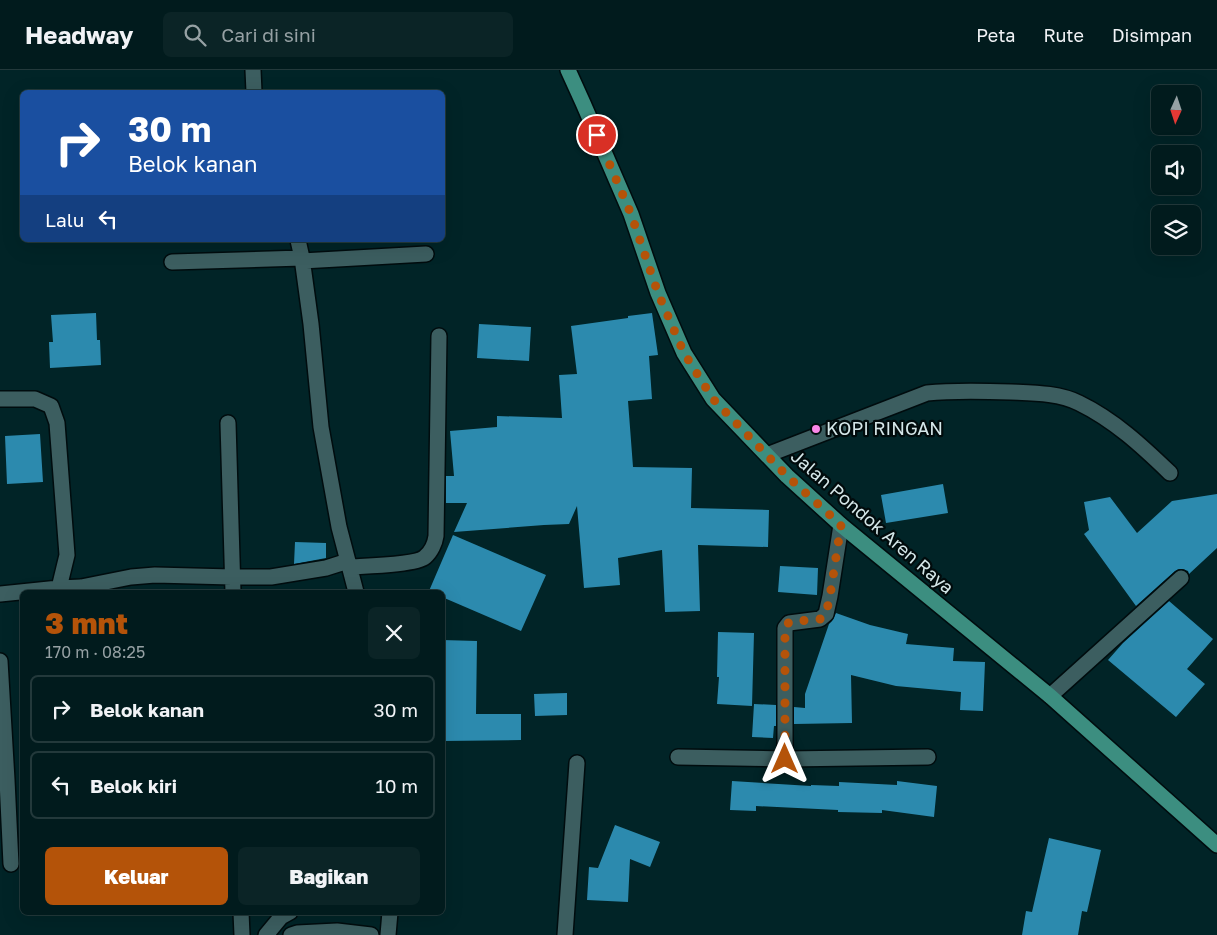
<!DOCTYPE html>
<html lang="id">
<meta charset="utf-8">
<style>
:root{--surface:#011b1d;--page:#0b2426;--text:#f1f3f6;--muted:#96a1a4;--line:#23393b;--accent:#b45309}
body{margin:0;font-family:"Golos Text",sans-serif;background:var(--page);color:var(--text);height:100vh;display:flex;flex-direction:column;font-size:19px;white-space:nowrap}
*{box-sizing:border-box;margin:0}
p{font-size:16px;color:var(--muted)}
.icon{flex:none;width:28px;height:28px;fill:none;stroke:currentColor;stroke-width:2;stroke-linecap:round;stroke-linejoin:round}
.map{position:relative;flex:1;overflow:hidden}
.panel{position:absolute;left:20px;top:520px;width:425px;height:325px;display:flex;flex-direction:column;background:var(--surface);border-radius:8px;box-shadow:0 5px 20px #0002,0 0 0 1px var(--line)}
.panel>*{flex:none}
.hud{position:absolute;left:20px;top:20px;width:425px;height:152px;border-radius:8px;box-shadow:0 5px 20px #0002,0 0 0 1px var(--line);background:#1a4fa0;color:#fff;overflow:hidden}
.needle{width:32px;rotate:183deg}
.buttons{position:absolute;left:1151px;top:15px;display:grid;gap:10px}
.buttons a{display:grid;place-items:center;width:50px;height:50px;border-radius:8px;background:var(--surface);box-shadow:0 5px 20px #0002,0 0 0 1px var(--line);font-size:25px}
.pin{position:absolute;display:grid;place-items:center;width:42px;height:42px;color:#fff;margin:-21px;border:2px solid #fff;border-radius:50%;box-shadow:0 1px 5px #0007}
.me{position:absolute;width:55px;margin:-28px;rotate:0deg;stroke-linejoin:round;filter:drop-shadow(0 0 4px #0008)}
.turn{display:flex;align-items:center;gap:18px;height:105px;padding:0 25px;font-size:22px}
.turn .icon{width:65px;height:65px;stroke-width:2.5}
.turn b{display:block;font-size:35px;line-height:42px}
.then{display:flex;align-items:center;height:48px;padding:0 25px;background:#0003;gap:10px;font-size:19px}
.round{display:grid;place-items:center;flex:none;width:52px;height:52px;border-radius:8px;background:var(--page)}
.overview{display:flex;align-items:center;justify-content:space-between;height:85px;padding:0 25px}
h1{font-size:30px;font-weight:800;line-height:38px;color:var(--accent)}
.action{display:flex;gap:10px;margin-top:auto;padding:10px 25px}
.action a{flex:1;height:58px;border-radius:8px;background:var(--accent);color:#fff;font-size:20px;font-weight:800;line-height:58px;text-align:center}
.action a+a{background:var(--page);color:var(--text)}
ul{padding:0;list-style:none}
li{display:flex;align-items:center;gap:15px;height:68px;margin:0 10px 8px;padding:0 15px;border:2px solid var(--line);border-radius:8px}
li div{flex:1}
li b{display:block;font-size:19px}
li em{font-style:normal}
header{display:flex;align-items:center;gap:30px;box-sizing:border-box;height:70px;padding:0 25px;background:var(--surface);border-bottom:1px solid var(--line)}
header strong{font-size:24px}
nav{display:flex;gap:28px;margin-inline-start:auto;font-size:18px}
.search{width:350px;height:45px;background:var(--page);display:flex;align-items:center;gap:12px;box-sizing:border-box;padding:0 18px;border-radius:8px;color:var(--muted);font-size:19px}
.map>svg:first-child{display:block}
.building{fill:#2c8aae}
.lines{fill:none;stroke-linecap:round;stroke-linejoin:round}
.minor-casing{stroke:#000c0e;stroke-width:18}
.major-casing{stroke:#000c0e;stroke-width:18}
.minor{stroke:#3c5e60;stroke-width:15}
.major{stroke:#3c8e80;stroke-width:15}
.route{stroke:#b45309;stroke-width:9;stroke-dasharray:0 16.2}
.poi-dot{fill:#fa87e8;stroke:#010b0c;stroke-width:2}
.labels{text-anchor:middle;stroke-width:4.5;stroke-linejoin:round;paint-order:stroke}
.poi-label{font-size:18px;fill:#d5e7e9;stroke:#010b0c;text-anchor:start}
.street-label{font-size:18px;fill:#d5e7e9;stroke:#010b0c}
</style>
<header>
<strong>Headway</strong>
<div class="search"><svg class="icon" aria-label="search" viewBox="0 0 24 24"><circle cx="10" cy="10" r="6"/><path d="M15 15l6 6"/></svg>Cari di sini</div>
<nav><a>Peta</a><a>Rute</a><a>Disimpan</a></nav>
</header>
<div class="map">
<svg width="1217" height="865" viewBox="0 0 1217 865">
<rect width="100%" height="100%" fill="#012427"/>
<!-- building -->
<path class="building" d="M96,243L97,270H100L101,295L50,298L49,272H53L51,245Z
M652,243L658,285L649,286L652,329L628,331L633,397L692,398L691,438L769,440L768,477L698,475L700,541L665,542L662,480L618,488L620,515L584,518L577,436L569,454L544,455L454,462L467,433H446V406H454L450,361L497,357V346L562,348L559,305L577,304L571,256L628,248V246Z
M479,254L531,257L529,291L477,288Z
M40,364L43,412L7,414L5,366Z
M943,414L948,443L886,453L881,425Z
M1217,424V478L1189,504L1188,501L1183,499H1179L1175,501L1136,536L1084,464L1089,460L1084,432L1110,427L1137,463L1172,431Z
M453,465L546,505L521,561L442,527V522H433L429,521Z
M295,472L326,473V488L294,494Z
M780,496L818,498L817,525L778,522Z
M1169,531L1213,569L1187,599L1205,614L1176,647L1108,590L1123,573Z
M836,543L870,555L908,564L906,574L954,578L953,591L985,592L983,641L960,640L961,622L896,616L851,605L852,653L794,654V637L805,638V624L829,554L832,551Z
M718,562L754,563L752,636L717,634L719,607H717Z
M442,570L477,571L476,644H521V670L442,671Z
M567,623V645L535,646L534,624Z
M754,634L776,635V656H774L773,668L752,667Z
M732,711L811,716V715L839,716V712L897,715V711L937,716L934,747L882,740V743L838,742V740L756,736V741L730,740Z
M615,755L660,772L650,797L630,789L628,832L587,830L589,797L598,798Z
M1049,768L1101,780L1087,842L1082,841L1078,865H1022L1026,841L1032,842Z"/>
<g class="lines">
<!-- minor casing -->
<g class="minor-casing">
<path id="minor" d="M253,0L254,22
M298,170L302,188L311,254L321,357L339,457L356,522
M302,191L426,184
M172,192L302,188
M0,329H35L51,336L57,353L67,485L59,518L0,524
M228,353L233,522
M767,385L927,323C955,320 983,321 1011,322C1034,323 1059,323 1079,333C1114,350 1142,376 1170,403
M841,455L830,526L826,544L820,549L789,553L785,558V689L928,687
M350,497C364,496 416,495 425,487C431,482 435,473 436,466L439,266
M59,518L81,517L131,507L155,505L232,507H271L326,498L348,491
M0,591L7,710L11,794
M1050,626L1181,508
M678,687L785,689
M241,842L242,865
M266,865L281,847L290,842
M291,865L297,863L337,861L371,865
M388,865L390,842
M565,865L577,693"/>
</g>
<!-- major casing -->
<g class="major-casing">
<path id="major" d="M568,0L583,33L631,144L658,223L684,283L713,329L787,406L841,455L1050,626L1217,775"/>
</g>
<!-- minor -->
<use href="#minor" class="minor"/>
<!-- major -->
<use href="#major" class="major"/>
</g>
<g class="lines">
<!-- route -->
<path class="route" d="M597,65L631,144L658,223L684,283L713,329L787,406L841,455L830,526L826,544L820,549L789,552L785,558V689"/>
</g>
<!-- markers -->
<circle class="poi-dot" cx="816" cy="359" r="5"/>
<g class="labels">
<!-- poi labels -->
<g class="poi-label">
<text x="826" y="365">KOPI RINGAN</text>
</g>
<!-- street labels -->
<g class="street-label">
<text transform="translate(872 452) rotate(41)" y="6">Jalan Pondok Aren Raya</text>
</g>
</g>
</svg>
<div class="buttons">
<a><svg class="needle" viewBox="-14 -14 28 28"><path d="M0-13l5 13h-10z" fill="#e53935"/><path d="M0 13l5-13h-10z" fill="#96a1a4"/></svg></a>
<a><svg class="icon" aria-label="sound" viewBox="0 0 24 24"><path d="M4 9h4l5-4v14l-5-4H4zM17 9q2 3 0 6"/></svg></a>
<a><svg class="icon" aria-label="layers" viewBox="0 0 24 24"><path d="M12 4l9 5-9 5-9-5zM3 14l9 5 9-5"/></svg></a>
</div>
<div class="pin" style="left:597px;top:65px;background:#d93025"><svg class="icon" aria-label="arrive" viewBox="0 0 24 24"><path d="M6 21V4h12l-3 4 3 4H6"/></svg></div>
<svg class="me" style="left:785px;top:689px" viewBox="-20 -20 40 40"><path d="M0-17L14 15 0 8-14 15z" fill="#b45309" stroke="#fff" stroke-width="4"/></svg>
<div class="hud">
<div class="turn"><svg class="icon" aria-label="right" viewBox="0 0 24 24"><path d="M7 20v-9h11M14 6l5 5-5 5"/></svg><div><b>30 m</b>Belok kanan</div></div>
<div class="then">Lalu<svg class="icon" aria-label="left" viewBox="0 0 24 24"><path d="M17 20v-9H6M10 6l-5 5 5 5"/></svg></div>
</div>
<section class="panel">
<div class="overview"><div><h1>3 mnt</h1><p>170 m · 08:25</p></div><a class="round"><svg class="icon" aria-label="close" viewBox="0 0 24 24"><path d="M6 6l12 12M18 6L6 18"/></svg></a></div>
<ul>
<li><svg class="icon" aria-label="right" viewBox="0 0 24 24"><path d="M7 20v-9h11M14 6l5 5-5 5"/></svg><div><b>Belok kanan</b></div><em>30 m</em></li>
<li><svg class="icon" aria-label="left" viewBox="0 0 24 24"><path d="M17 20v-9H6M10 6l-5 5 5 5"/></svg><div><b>Belok kiri</b></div><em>10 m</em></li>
</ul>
<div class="action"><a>Keluar</a><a>Bagikan</a></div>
</section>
</div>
